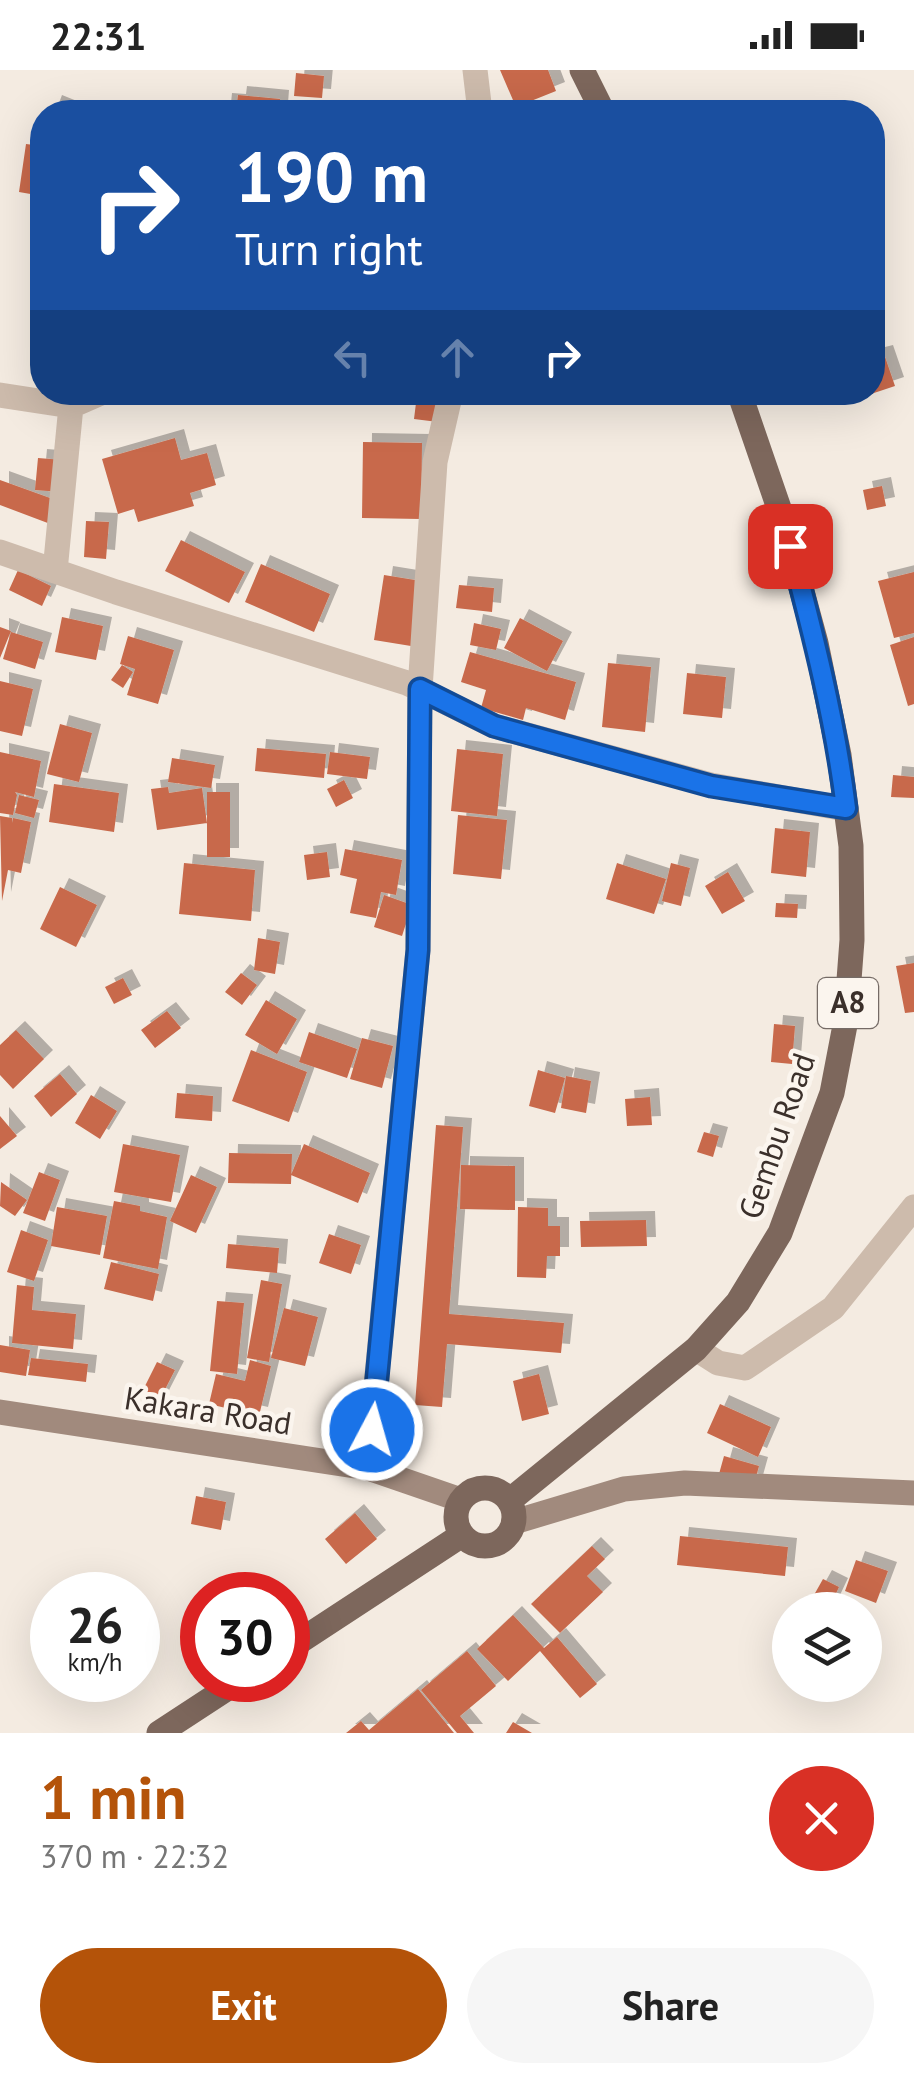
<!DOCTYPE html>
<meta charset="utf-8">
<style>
:root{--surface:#fff;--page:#f6f6f6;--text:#222;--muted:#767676;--accent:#b45309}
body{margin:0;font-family:"PT Sans",sans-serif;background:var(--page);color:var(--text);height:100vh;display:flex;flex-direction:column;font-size:38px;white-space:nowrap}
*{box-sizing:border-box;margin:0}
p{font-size:32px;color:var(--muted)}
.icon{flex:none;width:55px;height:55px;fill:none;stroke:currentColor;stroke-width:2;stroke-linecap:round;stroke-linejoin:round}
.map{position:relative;height:1663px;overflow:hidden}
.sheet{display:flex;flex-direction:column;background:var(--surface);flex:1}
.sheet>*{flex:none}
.banner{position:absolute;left:30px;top:30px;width:855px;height:305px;border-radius:40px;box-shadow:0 10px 40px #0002;background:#1a4fa0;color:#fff;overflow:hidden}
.controls{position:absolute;left:772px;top:1522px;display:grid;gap:20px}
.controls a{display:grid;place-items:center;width:110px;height:110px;border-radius:50%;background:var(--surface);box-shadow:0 10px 40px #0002;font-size:50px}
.speed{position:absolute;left:30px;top:1502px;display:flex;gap:20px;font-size:50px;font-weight:700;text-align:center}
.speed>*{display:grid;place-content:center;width:130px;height:130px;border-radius:50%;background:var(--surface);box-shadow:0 10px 40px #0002;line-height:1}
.speed small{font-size:25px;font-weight:400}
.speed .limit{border:15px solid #d22;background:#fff;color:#111}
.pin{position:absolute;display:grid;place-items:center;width:85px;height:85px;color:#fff;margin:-42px;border-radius:20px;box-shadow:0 5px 15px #0006}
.me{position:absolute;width:110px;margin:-55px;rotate:6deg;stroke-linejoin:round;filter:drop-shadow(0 0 8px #0008)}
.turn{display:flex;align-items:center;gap:35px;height:210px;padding:0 40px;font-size:45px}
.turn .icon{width:130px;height:130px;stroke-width:2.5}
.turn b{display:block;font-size:70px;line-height:85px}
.lanes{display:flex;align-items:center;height:95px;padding:0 40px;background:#0003;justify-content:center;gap:50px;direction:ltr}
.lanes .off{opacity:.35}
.round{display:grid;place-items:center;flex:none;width:105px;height:105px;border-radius:52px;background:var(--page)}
.headline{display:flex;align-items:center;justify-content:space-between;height:170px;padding:0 40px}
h1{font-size:60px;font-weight:700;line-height:75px;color:var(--accent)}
.primary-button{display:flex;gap:20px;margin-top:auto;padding:20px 40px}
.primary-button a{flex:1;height:115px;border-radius:60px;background:var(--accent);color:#fff;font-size:40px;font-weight:700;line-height:115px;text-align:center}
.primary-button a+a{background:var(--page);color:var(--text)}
.status{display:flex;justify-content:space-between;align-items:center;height:70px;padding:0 50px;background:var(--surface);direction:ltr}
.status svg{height:28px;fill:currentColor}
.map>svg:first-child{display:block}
.building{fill:#c8694b;filter:url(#shadow)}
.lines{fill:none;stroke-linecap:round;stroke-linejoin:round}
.street{stroke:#cdbbac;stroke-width:25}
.secondary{stroke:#a18a7d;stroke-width:25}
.primary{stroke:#7d675c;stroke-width:25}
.route-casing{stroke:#114b97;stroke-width:25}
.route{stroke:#1a73e8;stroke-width:18}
.labels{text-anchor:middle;stroke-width:9;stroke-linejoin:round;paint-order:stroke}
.shield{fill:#fbf5ee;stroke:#756b66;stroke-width:2.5}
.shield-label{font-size:30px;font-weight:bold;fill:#3b302b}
.street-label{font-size:32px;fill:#3b302b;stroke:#fbf5ee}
</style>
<div class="status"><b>22:31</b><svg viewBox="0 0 49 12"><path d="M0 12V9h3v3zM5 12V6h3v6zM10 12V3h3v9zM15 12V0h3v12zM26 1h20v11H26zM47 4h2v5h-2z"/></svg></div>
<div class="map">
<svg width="914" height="1663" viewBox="0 0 914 1663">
<defs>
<filter id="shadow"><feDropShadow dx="9" dy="-9" stdDeviation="0" flood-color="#0004"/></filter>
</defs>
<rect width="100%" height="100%" fill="#f4ebe1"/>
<!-- building -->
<path class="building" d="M500,0H548L556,21L516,37Z
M296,3L324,6L322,28L294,26Z
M238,25L280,29L279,42H222L223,32L237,33Z
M53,34L73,42H50Z
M26,74L42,76V126L19,122Z
M884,284L895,316L856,329L854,322H872V287Z
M417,325L441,328L438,352L414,349Z
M175,368L181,390L207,383L216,415L190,423L194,436L138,452L134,439L118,444L102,389Z
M363,372L422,373L421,449L362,448Z
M38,388L63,390L61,422L35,420Z
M0,410L61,432L53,455L0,435Z
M882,416L886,436L867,440L863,420Z
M86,451L109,452L106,489L84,487Z
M181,470L245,502L229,533L165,501Z
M261,494L330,524L314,562L245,532Z
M18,500L51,516L42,536L9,520Z
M914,502V563L894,568L878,511Z
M384,505L421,511L411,576L374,570Z
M459,515L494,518L492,542L456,538Z
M62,547L103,556L96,590L55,582Z
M520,548L563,571L547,601L504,578Z
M474,553L501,559L496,580L470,575Z
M0,557L11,561L0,588Z
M11,562L43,572L35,599L3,589Z
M128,566L174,580L158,634L127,625L135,599L120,594Z
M914,567V634L908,636L890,575Z
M470,582L576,612L565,650L526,638L523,650L481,638L486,620L461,612Z
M608,593L651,597L645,662L602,657Z
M122,595L133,602L123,618L111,610Z
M687,603L726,607L722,648L683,644Z
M0,611L33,619L22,666L0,661Z
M60,654L92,663L79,712L47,704Z
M257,678L326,684L324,708L255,701Z
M457,679L503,684L497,746L451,741Z
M0,682L41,691L34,727L15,722L17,725L13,745L0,743Z
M330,682L370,687L367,709L327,704Z
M172,688L215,695L211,718L168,712Z
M893,705L914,707V728L891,727Z
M344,710L353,728L336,737L327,719Z
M54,714L119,723L114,762L49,752Z
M168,717L169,723L202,718L207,753L157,760L151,719Z
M207,722H230V787H207Z
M19,725L39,730L34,748L15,743Z
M458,745L507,750L501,809L453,804Z
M0,746L12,748V753L13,748L31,752L21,803L8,800L2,831Z
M775,758L810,762L806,807L771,803Z
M345,779L402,790L396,825L381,822L376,848L350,843L357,809L340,805Z
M327,782L330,807L307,810L304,785Z
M184,793L255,800L251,851L179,844Z
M617,793L666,809L654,844L606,829Z
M671,793L690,798L681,836L662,831Z
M728,802L745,831L722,844L705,816Z
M60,817L97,835L76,877L40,859Z
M384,825L412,835L402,866L374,857Z
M776,833L798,834L797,848L775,847Z
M258,868L280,872L275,904L254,900Z
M914,893V942L905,943L896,896Z
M241,903L257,915L242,935L225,922Z
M123,908L132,925L114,934L105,917Z
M266,930L297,949L277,984L245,965Z
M167,941L181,958L155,978L141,960Z
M774,954L795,956L792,994L771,992Z
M16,960L44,989L13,1019L0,1005V975Z
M309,962L357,979L347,1008L299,992Z
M362,968L393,976L382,1018L350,1009Z
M251,980L307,1002L289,1052L232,1031Z
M538,1000L565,1008L555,1043L529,1036Z
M60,1004L77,1024L51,1047L34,1026Z
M566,1006L591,1011L586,1043L561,1038Z
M177,1023L213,1026L212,1051L175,1048Z
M91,1025L117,1041L100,1069L75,1053Z
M650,1027L652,1055L627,1056L625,1029Z
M0,1046L17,1066L0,1079Z
M436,1055L463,1057L449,1244L564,1253L561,1283L447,1274L442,1337L415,1335Z
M704,1062L719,1066L713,1087L697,1082Z
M123,1074L180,1085L171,1132L114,1122Z
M304,1074L370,1103L358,1133L291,1105Z
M229,1083L292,1084L291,1114L228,1113Z
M461,1095L515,1096V1140L460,1139Z
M39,1102L60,1110L45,1151L23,1143Z
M191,1105L217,1117L196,1163L170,1151Z
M1,1112L27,1130L15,1146L0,1136Z
M114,1131L140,1136V1141L167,1147L158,1199L103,1188Z
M57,1137L107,1146L100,1185L51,1176Z
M518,1137L548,1138V1156H560V1186H547L546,1208L517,1207Z
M646,1150L647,1176L581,1177L580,1151Z
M21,1160L48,1170L34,1211L7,1202Z
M329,1164L361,1175L351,1204L319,1193Z
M228,1174L279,1178L277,1203L226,1198Z
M111,1192L159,1204L153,1231L104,1219Z
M261,1210L282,1214L269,1292L247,1288Z
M17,1215L34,1217L32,1240L76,1244L73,1279L12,1273Z
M217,1231L244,1233L237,1304L210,1301Z
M284,1238L318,1247L305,1296L271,1288Z
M0,1275L30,1280L26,1306L0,1302Z
M31,1288L88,1294L86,1312L28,1305Z
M250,1290L271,1296L259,1346L209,1334L216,1304L245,1311Z
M157,1292L175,1300L160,1329L143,1320Z
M539,1304L549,1344L522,1351L513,1311Z
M720,1334L771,1357L758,1387L707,1363Z
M724,1386L759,1396L754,1414L719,1404Z
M196,1426L226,1432L221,1460L191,1454Z
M355,1443L377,1469L346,1494L325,1469Z
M680,1466L788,1477L785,1506L677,1495Z
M592,1476L605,1489L587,1506L603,1522L560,1563L531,1534Z
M856,1490L888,1501L876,1533L845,1521Z
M823,1509L839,1517L831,1534L814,1525Z
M513,1545L544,1578L557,1567L597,1614L580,1628L540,1581L508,1611L477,1579Z
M467,1581L496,1616L460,1646L474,1663H457L421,1620Z
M418,1619L454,1663H346L361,1651L369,1660Z
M513,1652L532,1663H506Z"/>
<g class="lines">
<!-- street -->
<path class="street" d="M475,0L480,42
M0,325L71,336L103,322
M0,482L116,522L407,613L494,656L711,715L846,739
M55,501L71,336
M696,1279L718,1293L745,1298L833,1238L914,1137
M368,1398L418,880L420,619L435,392L451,322"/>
<!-- secondary -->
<path class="secondary" d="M0,1342L368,1398L461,1430
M514,1452L624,1419L685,1413L914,1423"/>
<!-- primary -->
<path class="primary" d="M582,0L603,42
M456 1447a29 29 0 1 1 58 0a29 29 0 1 1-58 0Z
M509,1431L696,1279L738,1232L780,1163L832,1023L846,950L852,870L851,776L839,685L816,573L781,444L739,322
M288,1579L462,1465
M159,1663L240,1610"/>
</g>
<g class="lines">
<!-- route casing -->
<g class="route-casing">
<path id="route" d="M372,1360L418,880L420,619L494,656L711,716L846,738C835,649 813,563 790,476"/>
</g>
<!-- route -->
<use href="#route" class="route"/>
</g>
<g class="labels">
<!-- shield labels -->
<rect class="shield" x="818" y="908" width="60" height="50" rx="8"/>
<g class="shield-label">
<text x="848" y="943">A8</text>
</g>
<!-- street labels -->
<g class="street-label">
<text transform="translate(777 1066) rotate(-71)" y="11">Gembu Road</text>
<text transform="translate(208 1341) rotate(9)" y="11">Kakara Road</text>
</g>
</g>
</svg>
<div class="controls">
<a><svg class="icon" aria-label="layers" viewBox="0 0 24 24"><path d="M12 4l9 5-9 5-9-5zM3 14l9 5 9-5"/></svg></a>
</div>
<div class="speed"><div>26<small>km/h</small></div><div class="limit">30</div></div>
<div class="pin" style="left:790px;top:476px;background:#d93025"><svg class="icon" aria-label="arrive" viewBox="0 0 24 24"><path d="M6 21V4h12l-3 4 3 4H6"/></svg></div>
<svg class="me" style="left:372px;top:1360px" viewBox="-20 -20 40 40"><circle r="17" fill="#1a73e8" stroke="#fff" stroke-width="3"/><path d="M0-11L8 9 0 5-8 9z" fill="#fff"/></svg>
<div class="banner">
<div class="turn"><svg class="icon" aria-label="right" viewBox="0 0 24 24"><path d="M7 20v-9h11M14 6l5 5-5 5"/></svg><div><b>190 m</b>Turn right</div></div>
<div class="lanes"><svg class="icon off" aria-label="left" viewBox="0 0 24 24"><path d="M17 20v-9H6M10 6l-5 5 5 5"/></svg><svg class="icon off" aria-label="ahead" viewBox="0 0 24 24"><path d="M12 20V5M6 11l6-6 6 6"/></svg><svg class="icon" aria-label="right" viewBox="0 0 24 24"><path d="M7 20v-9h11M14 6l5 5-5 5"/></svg></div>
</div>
</div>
<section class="sheet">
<div class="headline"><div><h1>1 min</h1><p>370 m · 22:32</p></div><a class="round" style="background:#d93025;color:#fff"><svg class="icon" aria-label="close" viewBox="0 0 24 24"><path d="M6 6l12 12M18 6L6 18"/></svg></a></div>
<div class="primary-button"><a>Exit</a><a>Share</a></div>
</section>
